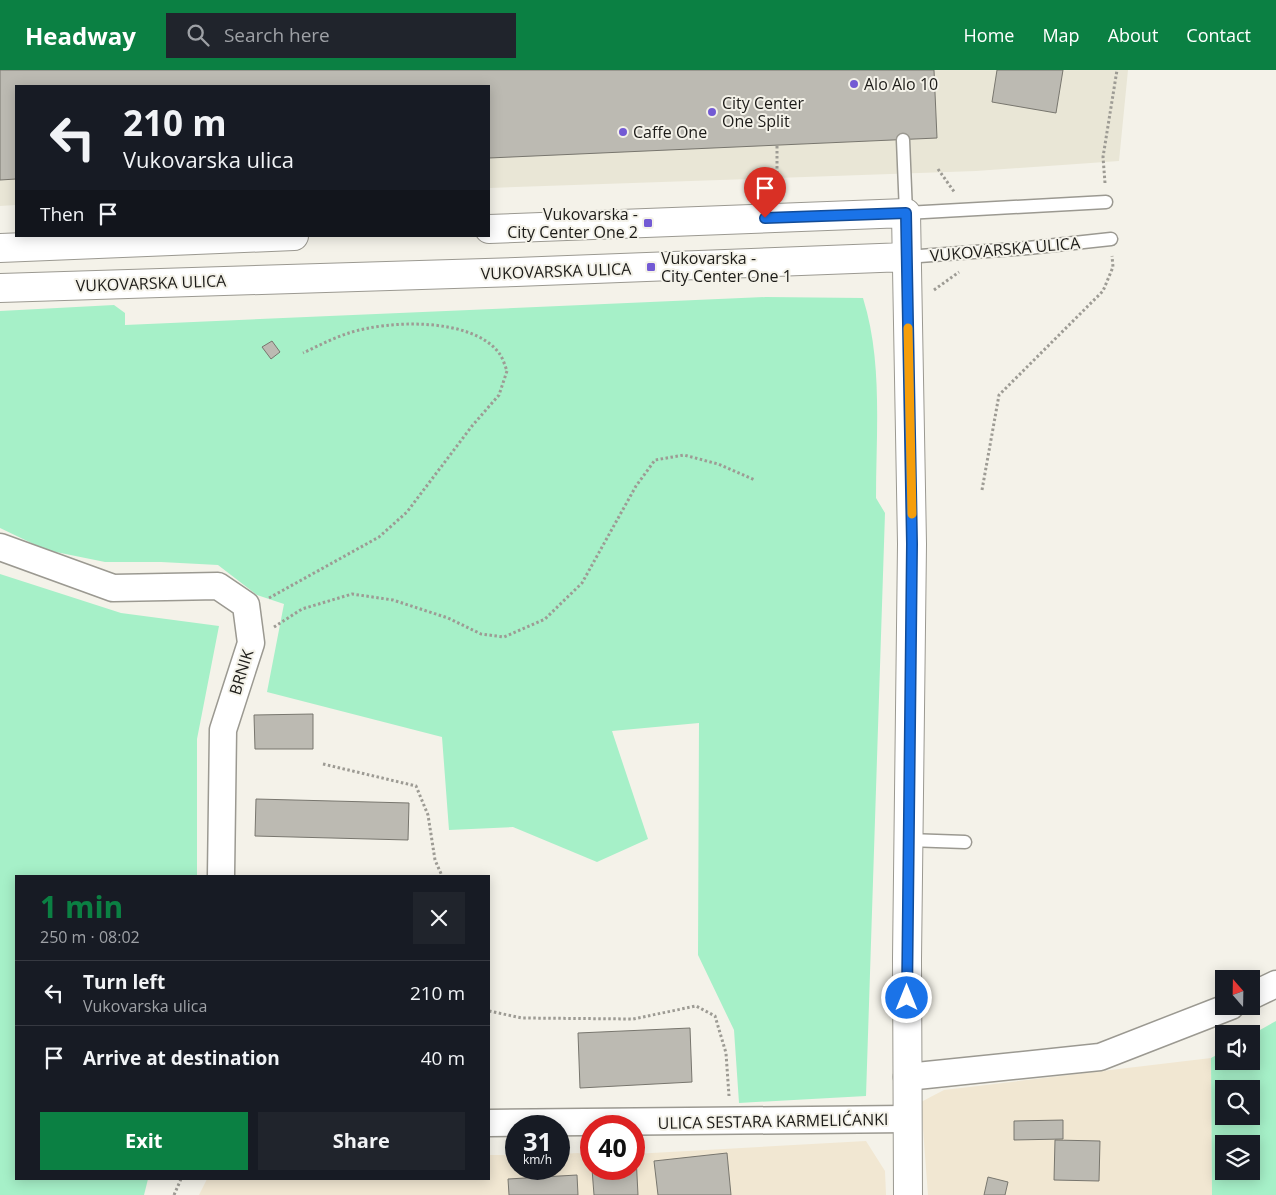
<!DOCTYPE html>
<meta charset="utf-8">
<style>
:root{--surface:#171b24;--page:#20242c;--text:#f1f3f6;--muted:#9ea1a6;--line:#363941;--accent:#0b8043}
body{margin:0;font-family:"Open Sans",sans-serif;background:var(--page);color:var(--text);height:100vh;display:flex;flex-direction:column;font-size:19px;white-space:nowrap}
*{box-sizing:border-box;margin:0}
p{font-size:16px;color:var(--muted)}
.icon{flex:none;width:28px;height:28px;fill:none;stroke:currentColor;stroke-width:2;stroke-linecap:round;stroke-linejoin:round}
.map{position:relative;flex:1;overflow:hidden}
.side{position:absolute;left:15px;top:805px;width:475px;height:305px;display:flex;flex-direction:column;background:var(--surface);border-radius:0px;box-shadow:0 2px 12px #0003}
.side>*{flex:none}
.hud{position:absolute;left:15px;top:15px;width:475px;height:152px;border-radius:0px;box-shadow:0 2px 12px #0003;background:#171b24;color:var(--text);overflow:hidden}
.needle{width:32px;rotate:340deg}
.buttons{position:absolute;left:1215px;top:900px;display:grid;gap:10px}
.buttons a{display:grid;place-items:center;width:45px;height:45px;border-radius:0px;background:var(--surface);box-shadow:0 2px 12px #0003;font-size:25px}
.speed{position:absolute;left:505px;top:1045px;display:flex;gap:10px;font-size:25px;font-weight:700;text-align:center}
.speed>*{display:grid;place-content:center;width:65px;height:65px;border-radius:50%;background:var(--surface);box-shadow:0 2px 12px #0003;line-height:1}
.speed small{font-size:12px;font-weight:400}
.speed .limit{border:8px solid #d22;background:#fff;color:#111}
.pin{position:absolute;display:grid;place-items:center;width:42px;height:42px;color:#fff;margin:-51px -21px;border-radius:50% 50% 50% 0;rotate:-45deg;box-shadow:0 0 5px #0007}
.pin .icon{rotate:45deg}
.me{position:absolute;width:55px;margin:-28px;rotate:0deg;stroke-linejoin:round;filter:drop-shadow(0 0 4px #0008)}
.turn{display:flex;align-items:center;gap:18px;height:105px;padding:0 25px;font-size:22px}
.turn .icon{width:65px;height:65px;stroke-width:2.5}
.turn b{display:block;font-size:35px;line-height:42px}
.then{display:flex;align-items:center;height:48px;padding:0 25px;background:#0003;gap:10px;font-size:19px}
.round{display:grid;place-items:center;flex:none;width:52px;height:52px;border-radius:0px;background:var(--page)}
.head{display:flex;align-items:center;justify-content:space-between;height:85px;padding:0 25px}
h1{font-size:30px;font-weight:700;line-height:38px;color:var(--accent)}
.cta{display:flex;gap:10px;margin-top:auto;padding:10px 25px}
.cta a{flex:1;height:58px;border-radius:0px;background:var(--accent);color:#fff;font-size:20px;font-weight:700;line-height:58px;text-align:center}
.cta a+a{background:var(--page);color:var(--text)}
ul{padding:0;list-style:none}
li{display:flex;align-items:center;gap:15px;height:65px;padding:0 25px;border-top:1px solid var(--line)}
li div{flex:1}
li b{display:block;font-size:19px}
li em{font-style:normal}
header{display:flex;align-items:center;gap:30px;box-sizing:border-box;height:70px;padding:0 25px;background:var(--accent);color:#fff}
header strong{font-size:24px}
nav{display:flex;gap:28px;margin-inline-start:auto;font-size:18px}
.search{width:350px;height:45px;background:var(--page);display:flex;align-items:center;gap:12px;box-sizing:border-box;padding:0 18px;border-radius:0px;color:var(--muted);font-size:19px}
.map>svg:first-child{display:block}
.built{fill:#e9e6d6}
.industrial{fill:#f1e7d2}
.green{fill:#a6f0c8;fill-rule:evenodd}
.building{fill:#bcbab2;stroke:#78766e}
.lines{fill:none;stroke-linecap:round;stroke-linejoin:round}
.lane-casing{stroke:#9b9991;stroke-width:15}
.street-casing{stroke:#9b9991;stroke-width:29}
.secondary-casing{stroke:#9b9991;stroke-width:30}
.path{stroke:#9d9b94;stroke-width:3;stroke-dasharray:2.5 2.5;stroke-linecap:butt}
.lane{stroke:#fff;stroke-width:12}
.street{stroke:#fff;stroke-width:26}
.secondary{stroke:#fff;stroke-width:28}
.route-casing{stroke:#114b97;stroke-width:12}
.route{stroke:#1a73e8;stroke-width:9}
.slow{stroke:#f59e0b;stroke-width:9}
.poi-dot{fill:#735ad4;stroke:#f4f2e9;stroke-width:2}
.labels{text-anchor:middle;stroke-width:4;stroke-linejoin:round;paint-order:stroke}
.poi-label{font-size:16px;fill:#1c1b18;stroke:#f4f2e9;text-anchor:start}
.street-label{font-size:16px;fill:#1c1b18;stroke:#f4f2e9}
</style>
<header>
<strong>Headway</strong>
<div class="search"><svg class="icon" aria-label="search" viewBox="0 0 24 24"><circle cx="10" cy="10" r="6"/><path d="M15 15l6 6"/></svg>Search here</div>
<nav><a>Home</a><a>Map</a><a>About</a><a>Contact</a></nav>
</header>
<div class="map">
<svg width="1276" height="1125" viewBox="0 0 1276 1125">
<rect width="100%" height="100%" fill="#f4f2e9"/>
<!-- built -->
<path class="built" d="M0,0H1128L1119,91L976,101L489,118V16H16V135L0,136Z"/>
<!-- industrial -->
<path class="industrial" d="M1211,988L1212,1125H928L921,1032L944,1020Z
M866,1071L885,1101L886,1125H199L207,1109H489V1085H516V1099H559V1084L578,1083L591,1086V1099H634V1084Z"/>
<!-- green -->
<path class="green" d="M766,227L863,228C883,292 876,362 876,428L885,443L866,1026L739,1033L734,960L698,885L699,653L612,661L648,769L597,792L513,757L449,760L442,667L267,622L284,534L257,525L218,495L161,492H105L46,480L0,458V241L114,235L125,243V255Z
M0,504L121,543L219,556L197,669V806H16V1109H148L144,1125H0Z
M1276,951V1125H1212L1211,988L1224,981V991H1251V965ZM1224,1019H1251V1046H1224ZM1224,1074H1251V1101H1224Z"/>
<!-- building -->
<path class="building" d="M0,0H934L937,68L489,88V16H16V109L0,110Z
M997,0H1063L1056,43L992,32Z
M272,271L280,282L271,289L262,277Z
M313,644V679H255L254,645Z
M256,729L409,733L408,770L255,766Z
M690,958L692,1012L580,1018L578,963Z
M1063,1050V1069L1014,1070V1051Z
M1055,1070L1100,1071L1099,1111L1054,1110Z
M727,1083L731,1125H658L654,1091Z
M634,1086H636L638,1125H594L592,1099H634Z
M577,1105L578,1125H509L508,1109Z
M988,1107L1008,1112L1005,1125H984Z"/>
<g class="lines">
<!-- lane casing -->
<g class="lane-casing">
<path id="lane" d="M903,70L906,143L1106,132
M906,187L1028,178L1111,169
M908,770L965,772"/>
</g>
<!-- street casing -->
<g class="street-casing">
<path id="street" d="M0,477L113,518L218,516L246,535L251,573L223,660L221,806
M1251,926L1276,914
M907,1007L1100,987L1231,936
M489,1053L907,1049"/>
</g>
<!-- secondary casing -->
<g class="secondary-casing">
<path id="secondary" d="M489,159L906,143L912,474L907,889L908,1125
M0,178L294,166
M0,218L516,202L906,187"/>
</g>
<!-- path -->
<path class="path" d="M777,76V118
M938,99L955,123
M1105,113L1103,87L1117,0
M934,220L959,202
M982,420L999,325L1103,221L1113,197L1112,186
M269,528L379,467L407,442L472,356L499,325L507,301C505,296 503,288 499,283C472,247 388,250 349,263C333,268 318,276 303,283
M274,557L302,539L352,524L393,530L448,548L481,564L504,567L545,549L582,513L636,416L655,390L684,385L718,394L755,410
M323,694L416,716L428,745L435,790L442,806
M489,941L522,948L633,949L696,936L715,946L726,983L729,1026
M174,1125L181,1109"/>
<!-- lane -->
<use href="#lane" class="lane"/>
<!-- street -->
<use href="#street" class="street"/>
<!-- secondary -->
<use href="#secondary" class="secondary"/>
</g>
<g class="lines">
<!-- route casing -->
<g class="route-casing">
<path id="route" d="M765,148L906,143L912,474L907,928"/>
</g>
<!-- route -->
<use href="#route" class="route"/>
<!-- slow -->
<path class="slow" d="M908,258L912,444"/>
</g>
<!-- markers -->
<g class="poi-dot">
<circle cx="854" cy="14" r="5"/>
<circle cx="712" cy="42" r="5"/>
<circle cx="623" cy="62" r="5"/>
<rect x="643" y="148" width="10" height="10" rx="2.5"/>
<rect x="646" y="192" width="10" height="10" rx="2.5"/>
</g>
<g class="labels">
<!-- poi labels -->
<g class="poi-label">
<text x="864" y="20">Alo Alo 10</text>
<text x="722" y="39">City Center<tspan x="722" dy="18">One Split</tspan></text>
<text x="633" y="68">Caffe One</text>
<text x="638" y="150" text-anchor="end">Vukovarska -<tspan x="638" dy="18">City Center One 2</tspan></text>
<text x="661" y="194">Vukovarska -<tspan x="661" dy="18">City Center One 1</tspan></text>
</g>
<!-- street labels -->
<g class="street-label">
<text transform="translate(1005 179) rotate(-5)" y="6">VUKOVARSKA ULICA</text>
<text transform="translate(556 201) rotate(-2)" y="6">VUKOVARSKA ULICA</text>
<text transform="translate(151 213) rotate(-2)" y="6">VUKOVARSKA ULICA</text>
<text transform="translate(241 602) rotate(-73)" y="6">BRNIK</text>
<text transform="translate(773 1051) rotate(-1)" y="6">ULICA SESTARA KARMELIĆANKI</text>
</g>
</g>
</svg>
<div class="buttons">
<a><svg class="needle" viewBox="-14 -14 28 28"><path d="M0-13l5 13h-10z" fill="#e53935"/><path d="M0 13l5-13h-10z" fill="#9ea1a6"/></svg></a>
<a><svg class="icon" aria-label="sound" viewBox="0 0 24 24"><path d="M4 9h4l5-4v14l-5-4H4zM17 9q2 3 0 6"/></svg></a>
<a><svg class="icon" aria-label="search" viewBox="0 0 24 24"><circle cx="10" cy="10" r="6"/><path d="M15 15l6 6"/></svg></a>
<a><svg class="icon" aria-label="layers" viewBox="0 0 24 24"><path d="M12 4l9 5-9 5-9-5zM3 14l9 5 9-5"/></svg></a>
</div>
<div class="speed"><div>31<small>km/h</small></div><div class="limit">40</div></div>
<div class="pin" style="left:765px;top:148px;background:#d93025"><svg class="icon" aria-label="arrive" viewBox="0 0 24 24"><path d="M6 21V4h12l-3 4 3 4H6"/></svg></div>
<svg class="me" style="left:907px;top:928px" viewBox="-20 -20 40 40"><circle r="17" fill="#1a73e8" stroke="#fff" stroke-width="3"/><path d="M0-11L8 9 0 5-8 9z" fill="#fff"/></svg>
<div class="hud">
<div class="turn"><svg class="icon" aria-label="left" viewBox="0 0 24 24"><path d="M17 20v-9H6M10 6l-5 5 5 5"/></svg><div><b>210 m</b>Vukovarska ulica</div></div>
<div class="then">Then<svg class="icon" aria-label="arrive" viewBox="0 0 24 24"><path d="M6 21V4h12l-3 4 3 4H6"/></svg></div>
</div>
<section class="side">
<div class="head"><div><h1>1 min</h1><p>250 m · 08:02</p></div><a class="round"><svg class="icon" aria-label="close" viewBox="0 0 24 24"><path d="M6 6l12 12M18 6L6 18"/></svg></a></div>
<ul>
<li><svg class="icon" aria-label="left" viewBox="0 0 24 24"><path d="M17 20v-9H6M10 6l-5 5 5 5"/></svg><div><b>Turn left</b><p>Vukovarska ulica</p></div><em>210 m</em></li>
<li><svg class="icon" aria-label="arrive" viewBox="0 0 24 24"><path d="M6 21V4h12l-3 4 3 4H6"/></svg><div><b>Arrive at destination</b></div><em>40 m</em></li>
</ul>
<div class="cta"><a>Exit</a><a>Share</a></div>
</section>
</div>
